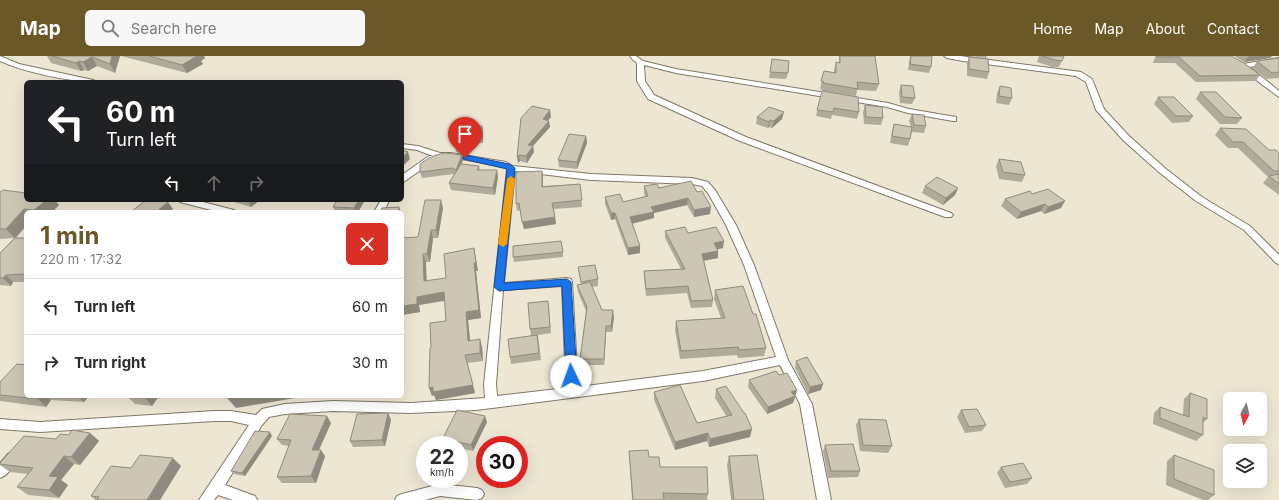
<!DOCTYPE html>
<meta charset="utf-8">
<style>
:root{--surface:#fff;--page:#f7f7f7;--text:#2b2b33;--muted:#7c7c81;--line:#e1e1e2;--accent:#6b5827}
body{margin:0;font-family:Inter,sans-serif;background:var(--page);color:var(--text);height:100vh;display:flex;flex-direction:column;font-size:15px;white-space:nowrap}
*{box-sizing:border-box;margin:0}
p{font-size:13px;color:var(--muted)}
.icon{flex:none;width:22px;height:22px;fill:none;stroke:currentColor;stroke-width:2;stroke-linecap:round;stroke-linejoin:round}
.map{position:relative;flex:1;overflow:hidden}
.details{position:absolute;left:24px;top:154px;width:380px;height:188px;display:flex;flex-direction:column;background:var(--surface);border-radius:6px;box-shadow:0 4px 16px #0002}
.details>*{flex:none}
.hud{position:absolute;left:24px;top:24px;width:380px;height:122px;border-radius:6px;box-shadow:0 4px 16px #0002;background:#202124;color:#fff;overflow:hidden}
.needle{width:26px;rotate:187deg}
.buttons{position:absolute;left:1223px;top:336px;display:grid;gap:8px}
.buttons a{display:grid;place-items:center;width:44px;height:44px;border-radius:6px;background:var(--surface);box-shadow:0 4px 16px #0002;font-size:20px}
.speed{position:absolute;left:416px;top:380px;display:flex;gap:8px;font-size:20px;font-weight:700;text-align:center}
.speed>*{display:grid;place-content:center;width:52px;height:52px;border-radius:50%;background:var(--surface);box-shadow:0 4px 16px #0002;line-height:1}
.speed small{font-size:10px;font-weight:400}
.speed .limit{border:6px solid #d22;background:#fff;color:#111}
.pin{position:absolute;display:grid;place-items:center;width:34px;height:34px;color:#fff;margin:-41px -17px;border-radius:50% 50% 50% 0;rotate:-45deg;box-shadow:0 0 4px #0007}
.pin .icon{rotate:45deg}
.me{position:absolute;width:44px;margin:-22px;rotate:357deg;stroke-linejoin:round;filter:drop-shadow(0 0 3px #0008)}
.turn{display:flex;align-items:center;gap:14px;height:84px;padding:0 16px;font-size:18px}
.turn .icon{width:52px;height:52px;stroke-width:2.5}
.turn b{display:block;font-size:28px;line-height:34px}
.lanes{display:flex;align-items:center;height:38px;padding:0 16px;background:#0003;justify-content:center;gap:20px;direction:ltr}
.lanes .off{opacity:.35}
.round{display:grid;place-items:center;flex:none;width:42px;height:42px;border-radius:6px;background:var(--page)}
.overview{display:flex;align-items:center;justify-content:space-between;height:68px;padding:0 16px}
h1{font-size:24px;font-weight:700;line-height:30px;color:var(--accent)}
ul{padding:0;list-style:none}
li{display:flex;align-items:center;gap:12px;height:56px;padding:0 16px;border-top:1px solid var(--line)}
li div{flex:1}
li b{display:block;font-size:15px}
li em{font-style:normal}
header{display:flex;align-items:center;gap:24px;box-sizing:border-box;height:56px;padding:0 20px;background:var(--accent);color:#fff}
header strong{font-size:19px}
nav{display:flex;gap:22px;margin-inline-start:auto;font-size:14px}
.search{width:280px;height:36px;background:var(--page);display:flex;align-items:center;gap:10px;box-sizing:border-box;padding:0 14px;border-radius:6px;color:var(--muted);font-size:15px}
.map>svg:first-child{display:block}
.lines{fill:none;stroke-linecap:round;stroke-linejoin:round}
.minor-casing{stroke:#7f7868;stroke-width:2}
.minor{fill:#fff;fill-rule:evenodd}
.wall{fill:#b0aa9b}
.shaded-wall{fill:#908b7e}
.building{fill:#cdc6b4;stroke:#908b7e}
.route{fill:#1a73e8;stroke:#114b97}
.slow{fill:#f59e0b}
</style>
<header>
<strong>Map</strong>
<div class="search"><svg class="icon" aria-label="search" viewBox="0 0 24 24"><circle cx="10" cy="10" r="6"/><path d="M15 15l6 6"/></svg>Search here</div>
<nav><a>Home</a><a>Map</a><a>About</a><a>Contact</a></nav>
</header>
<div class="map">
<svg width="1279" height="444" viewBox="0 0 1279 444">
<rect width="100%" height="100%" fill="#ede6d3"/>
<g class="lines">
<!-- minor casing -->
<g class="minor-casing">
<path id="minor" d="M0,0L19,8L93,24L97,26C70,26 24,16 0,5Z
M630,0H636L643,5L676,13L888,47L909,53L956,61V65H953L908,57L887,51L676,17L644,9L645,25L654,39L746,81L951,157L953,159L951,161H945L740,85L648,43L637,25V7L633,4Z
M944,0H960L1081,16L1092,23L1104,53L1129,80L1166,113L1202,141L1250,170L1279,199V208L1276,207L1244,174L1196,145L1160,117L1123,84L1096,54L1086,26L1076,20L963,5L947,2Z
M1279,2V6L1243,12L1239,10L1243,8Z
M1245,12H1251L1279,35V41L1245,16Z
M402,88L418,90L440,97H451L506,106L513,110L591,118L692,122L708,126L715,134L736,169L754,209L788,304L812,348L831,444H817L800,348L780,309L703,325L476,354L411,357L333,355L285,358L269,361L262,369L225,429L255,440L257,444H233L218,439L214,444H199L249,369L231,365H214L40,376L0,373V363L40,366L214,355H231L256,359L262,353L285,348L333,345L411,347L485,342L484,328L507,113L504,111L451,101L435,100V104L402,127V119L429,100H433L417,94L402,92ZM515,115L591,124L692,128L702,130L708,137L726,169L744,209L776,301L703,315L578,331L572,226L571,223L567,222L504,227ZM562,230L566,332L497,340L496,328L503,234Z
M179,144H195L234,154L236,156H219L180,146Z
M381,144H389L384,156H374Z
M12,396L16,398L18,402C15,409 8,419 0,422V407L8,398Z
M440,428L477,432L482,434L484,438L482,442L477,444L440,440L425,444H395L397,440L402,438Z"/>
</g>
<!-- minor -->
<use href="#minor" class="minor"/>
</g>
<!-- wall -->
<path class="wall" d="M47,0H120L115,17L97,10L88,15L84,14L81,15L51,7Z
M121,0H204L205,2L201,5L203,8L187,17Z
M839,0H875L879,28L876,35L857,34L856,40L822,35V34L820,33L824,15L834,17V14L836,6L839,7Z
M910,0H932L931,11L929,17L908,14Z
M971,0H987L986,2Z
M1039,0H1064L1059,11H1052L1037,6Z
M1156,0H1231L1260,19L1256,25L1196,26L1175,7H1153V6Z
M1234,0H1272L1270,2L1244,6Z
M969,1L989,16L987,23L967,20V7Z
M1279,2V22L1267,23L1253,12L1257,5Z
M772,3L788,17L786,23L769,22Z
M901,29L915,42L912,48L900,47L899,36Z
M1000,30L1012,42L1009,49L996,47L997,37Z
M822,35L859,56L857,63L832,59L831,63L816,60Z
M1200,36L1242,62L1237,68H1220L1196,43Z
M1158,41L1193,60L1189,66L1172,67L1154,48Z
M865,49L883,62L881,69L864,68L863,56Z
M912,58L926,70L924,77L912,76L908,90L890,87L892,75L894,68L911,71L909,65Z
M551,61L548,64L550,71L533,90L534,96L527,107L520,105L518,107L521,62Z
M757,61L782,63L772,72L769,71L768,72L756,68Z
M482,70L483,77V87L469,88L466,98L456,96L455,89Z
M1220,72L1269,94L1279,97V139L1263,127L1268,121L1238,92H1228L1215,79Z
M586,80L587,87L577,113L559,111L558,104Z
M462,99L463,104L462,108L479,110L480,114H497L498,121L495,139L451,134L449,127L454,118L422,122L420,116Z
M999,103L1025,119L1022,126L999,123L996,110Z
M542,115L543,122V130L580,128L582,151L554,153L556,168L524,173L520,154L517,155L516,148Z
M644,130L697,136L710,158L694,161L687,149L654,157V162L632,168L640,197L628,199L615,163L611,164L605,148V141L623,146L645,141L644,137Z
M925,130L958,132L955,139L943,149L922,137Z
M0,136L59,149L52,156H26V170L16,182H26V226H13L11,230L0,229V197L14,182L0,183Z
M1032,138L1061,152L1044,158L1041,155L1017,163L1001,150L1005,143Z
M227,144H260L251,151Z
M337,144H365L358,156H335L333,151Z
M443,152L438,182H433L430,206H426V225L446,222L474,192L478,215H476L481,262L468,264L470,285L482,291L483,305L467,307L475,337L436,344L434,339L432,340L431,292L446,265L445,245L419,249L420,256L402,259L418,181Z
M665,175L688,177L723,192L718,193V202L704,205L713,244L712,251L691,252L687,237L646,240L644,222V215L681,213L665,182Z
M563,196V201L514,206L513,201Z
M578,211L598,223V230L592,231L602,254L614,261L612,276H606L604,309H581L580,303L586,255L578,236L577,229L581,228Z
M715,234L766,292L764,300L738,302L737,299L680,303L675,274L676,265L721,262L714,243Z
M549,252L551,277L538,279L541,304L511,308L510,301L531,279L530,273Z
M796,305L823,328L821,334L808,338L795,312Z
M779,319L797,334L795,341L793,347L767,358L748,331L749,324Z
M0,326L26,340H89L84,346L51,344L46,351L0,345Z
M716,333L750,381L709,391L707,385L675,394L654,344V336L697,367L727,361L715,342Z
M1190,337L1207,363L1203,367V379L1196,385L1153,368L1154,357L1160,351L1183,359L1184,343Z
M127,340H159L152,350L135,348Z
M961,354L986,369L982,375L965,377L957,361Z
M388,357L391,364L385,390L353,391L350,385Z
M859,363L892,390L888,397L860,395L856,369Z
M487,366L473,395L459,392V389H445L443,382Z
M331,367L319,394L325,400L316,427H282L277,421L289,390L282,389L277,383Z
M90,377L99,385L80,409L74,408L61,424L68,429L59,442L28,439L17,431L28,418L10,416L0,409V407L69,379Z
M272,380L245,420L234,418L231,415Z
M825,389L860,415L858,421L828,422L823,395Z
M629,395L649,401L660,411L708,438L707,444H632Z
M1174,399L1214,439L1208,444H1203L1166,429L1167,405Z
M729,400L764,444H731L727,409Z
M181,410L160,444H95L91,440L131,412Z
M1001,411L1032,422L1027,428L1005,432L997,417Z"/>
<!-- shaded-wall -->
<path class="shaded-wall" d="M112,0H120L115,17L110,8Z
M195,0H204L205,2L201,5L203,8L187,17L182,9Z
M1249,0H1272L1270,2L1244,6Z
M92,1L97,10L88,15L83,6Z
M79,5L84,14L81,15L76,7Z
M550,54L551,61L543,70V63Z
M784,56L782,63L772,72L774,65Z
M770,64L769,71L768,72L769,66Z
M549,65L550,71L533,90L534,96L527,107L526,100L528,89Z
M482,70L483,77V87L481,81Z
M586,80L587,87L577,113V106Z
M468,81L469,88L466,98L464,91Z
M408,96L410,103L402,111V102Z
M462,99L463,104L457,120L456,114Z
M519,99L520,105L518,107L517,101Z
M497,114L498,121L495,139L493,132Z
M542,115L543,122V138L542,131Z
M958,132L955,139L943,149L946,142Z
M688,142L687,149L654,157V162L630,168V161L651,151Z
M47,144H55L59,149L52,156H36L34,154Z
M248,144H260L251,151Z
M359,144H365L358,156H355L354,152Z
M441,144L443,152L438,182L436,174Z
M1065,145L1061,152L1044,158L1048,151Z
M168,146L173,153L169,156H156Z
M1045,148L1041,155L1017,163L1021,156Z
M399,151L401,156H398Z
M711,151L710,158L694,161V154Z
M24,153L27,156H26V170L15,182L6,173Z
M611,157H615V163L611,164Z
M555,161L556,168L524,173L522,166Z
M431,174L433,182L430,206L427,198Z
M724,185L723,192L714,194V187Z
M640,190V197L628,199V192Z
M474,192L478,215H476L481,262L468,264L471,293L468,285L466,256Z
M718,195V202L701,205L702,198Z
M423,198L426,206L427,233L424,225Z
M6,219L13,226L11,230L3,222Z
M444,236L446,244L419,249L420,256L402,259V250L417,241Z
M613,254L614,261L612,276L611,270Z
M606,270V276L604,309V303Z
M480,283L482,291L483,305L480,297Z
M465,299L475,337L436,344L434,339L432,340L429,332Z
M823,328L821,334L808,338L810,331Z
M797,334L793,347L767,358L768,351L791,336Z
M40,340H47L51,344L46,351L38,343Z
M77,340H89L84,346Z
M147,340H159L152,350L145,342Z
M244,340H301V341L236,352L228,343Z
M388,357L391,364L385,390L382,384Z
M327,360L331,367L316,400L312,394Z
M485,360L487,366L473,395L471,389Z
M752,373L750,381L709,391L710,383Z
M270,376L272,380L245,420L242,417Z
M90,377L99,385L80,409L71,401Z
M708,377L707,385L675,394V386Z
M321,394L325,400L316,427L311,420Z
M64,400L74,408L61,424L68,429L59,442L49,434V420Z
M173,402L181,410L160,444H147Z"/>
<!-- building -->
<path class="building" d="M52,0H112L110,8L92,1L83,6L79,5L76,7Z
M149,0H197L182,9Z
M840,0H875L879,28L857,26L858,33L823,27L824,26L821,25L824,15L836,17V6L840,7Z
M911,0H932L931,11L910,8Z
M1042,0H1064L1062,5L1055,4Z
M1156,0H1231L1244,7L1260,19L1200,20L1179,1H1156Z
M969,1L988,3L989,16L969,13Z
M1279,2V16L1272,17L1257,5Z
M772,3L789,5L788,17L770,16Z
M901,29L913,30L915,42L902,41Z
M1000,30L1011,32L1012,42L999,40Z
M822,35L858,41L859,56L834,52L833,56L817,54Z
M1200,36H1216L1242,62L1225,61Z
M1158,41H1174L1193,60H1176Z
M865,49L882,51L883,62L866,61Z
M532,50L550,54L543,63L549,65L528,89L533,90L526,100L519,99L517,101L521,62Z
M769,51L784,56L774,65L770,64L769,66L757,61Z
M912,58L924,59L926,70L914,69Z
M894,68L912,71L910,83L892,80Z
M482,70L481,81H468L464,91L455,89L457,72Z
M1220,72L1246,73L1269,94H1276L1279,97V115H1274L1243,86H1233Z
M569,78L586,80L577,106L558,104Z
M402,94L408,96L402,102Z
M445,97L462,99L456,114L452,112L420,116V108L429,102L436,99Z
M999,103L1021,106L1025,119L1003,116Z
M461,108L479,110L477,114H497L493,132L449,127Z
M542,115V131L580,128L582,144L552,147L555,161L522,166L519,147L516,148V116Z
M1279,118V128L1269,120Z
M937,121L958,132L946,142L925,130Z
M691,125L697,136L702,135L711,151L694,154L688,142L651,151L654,156L630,161L640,190L628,192L615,157H611L605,141L620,138L623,146L648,140L644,130L657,128L659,132Z
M1048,133L1065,145L1048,151L1045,148L1021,156L1005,143L1030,135L1032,138Z
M3,134L26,137V144H47L34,154L24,153L6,173H0V136Z
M146,144H160L168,146L156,156H131Z
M337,144H359L354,152L333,151Z
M425,144H441L436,174H431L427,198H423L424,225L446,222L444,198L474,192L476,207H474L479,254L466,256L468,285L480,283V297L465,299L473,329L433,336V331L429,332L430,292H431L430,267L446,265L444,236L417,241V248L402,250V182L418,181Z
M399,151L398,156H380L382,152Z
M685,171L688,177L716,171L724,185L714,187L718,195L702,198L713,244L691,245L688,230L646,233L644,215L685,213L665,175Z
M15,182H26V218L6,219L3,222H0V197Z
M561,185L563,196L513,201V190Z
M595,209L598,223L581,226L578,211Z
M590,226L602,254H613L611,270H606L604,303H580L587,251L577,229Z
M743,230L753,258H756L766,292L739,294L738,291L681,295L676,265L725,262L715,234Z
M548,245L550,271L530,273L528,247Z
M537,279L539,297L510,301L508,283Z
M807,301L823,328L810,331L796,305Z
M17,308L26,309V340H40L38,343L0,339V326Z
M776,315L779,319L787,317L797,334L791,336L795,340L768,351L749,324Z
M680,329L697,367L732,359L716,333L726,330L744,357H745L752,373L710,383L708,377L675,386L654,336Z
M1190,337L1207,343V363L1203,361V379L1160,362V351L1189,361Z
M127,340H147L145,342Z
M229,340H244L228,343Z
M977,353L986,369L969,371L961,354Z
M457,354L485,360L471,389L443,382Z
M388,357L382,384L350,385L357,358Z
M290,358L327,360L312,394H321L311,420L277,421L291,384L277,383Z
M859,363L886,364L892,390L863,389Z
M72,374L90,377L71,401L64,400L49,420L58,421L49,434L17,431L33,412L0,408V407L24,380L56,383L60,378L69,379Z
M255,375L270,376L242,417L231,415Z
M853,388L860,415H831L825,389Z
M648,394L649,401H659L660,411H707L708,438L663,437L664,444H633L629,395Z
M140,399L173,402L147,444H97L99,441L91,440L111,410L131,412Z
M757,399L764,444H734L729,400Z
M1174,399L1214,414V439L1174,423Z
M1023,407L1032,422L1010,426L1001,411Z"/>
<!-- route -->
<path class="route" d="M465,99L509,108L515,112L504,227L567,223L571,226L577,320L575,323L571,325L568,323L566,320L562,230L499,235L494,231L507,113L463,103V100Z"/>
<!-- slow -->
<path class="slow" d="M511,120L515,123L507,188L503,191L498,188L507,123Z"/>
</svg>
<div class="buttons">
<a><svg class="needle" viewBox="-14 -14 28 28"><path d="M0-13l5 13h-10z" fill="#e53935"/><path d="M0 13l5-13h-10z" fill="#7c7c81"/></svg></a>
<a><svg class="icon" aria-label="layers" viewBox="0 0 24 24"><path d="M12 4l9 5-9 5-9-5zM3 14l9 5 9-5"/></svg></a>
</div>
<div class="speed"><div>22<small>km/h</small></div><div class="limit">30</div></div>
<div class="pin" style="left:465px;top:102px;background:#d93025"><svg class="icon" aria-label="arrive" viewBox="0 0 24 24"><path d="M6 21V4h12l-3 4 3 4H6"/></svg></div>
<svg class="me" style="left:571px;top:320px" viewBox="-20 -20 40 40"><circle r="19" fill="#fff"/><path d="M0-13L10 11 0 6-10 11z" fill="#1a73e8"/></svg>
<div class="hud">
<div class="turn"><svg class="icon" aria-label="left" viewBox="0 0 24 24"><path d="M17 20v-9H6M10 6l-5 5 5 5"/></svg><div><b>60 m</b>Turn left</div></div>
<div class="lanes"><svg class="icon" aria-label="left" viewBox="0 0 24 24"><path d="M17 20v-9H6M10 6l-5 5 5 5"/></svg><svg class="icon off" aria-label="ahead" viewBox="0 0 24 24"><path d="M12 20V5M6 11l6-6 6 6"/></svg><svg class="icon off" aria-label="right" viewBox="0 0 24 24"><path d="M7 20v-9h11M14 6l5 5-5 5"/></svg></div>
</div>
<section class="details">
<div class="overview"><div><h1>1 min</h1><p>220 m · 17:32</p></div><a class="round" style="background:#d93025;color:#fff"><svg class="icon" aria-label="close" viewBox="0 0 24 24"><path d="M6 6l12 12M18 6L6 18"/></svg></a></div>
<ul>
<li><svg class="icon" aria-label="left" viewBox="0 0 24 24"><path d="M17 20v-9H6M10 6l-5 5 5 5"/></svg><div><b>Turn left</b></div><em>60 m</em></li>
<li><svg class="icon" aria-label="right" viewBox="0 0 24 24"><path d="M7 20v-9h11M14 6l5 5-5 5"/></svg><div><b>Turn right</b></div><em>30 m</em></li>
</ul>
</section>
</div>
